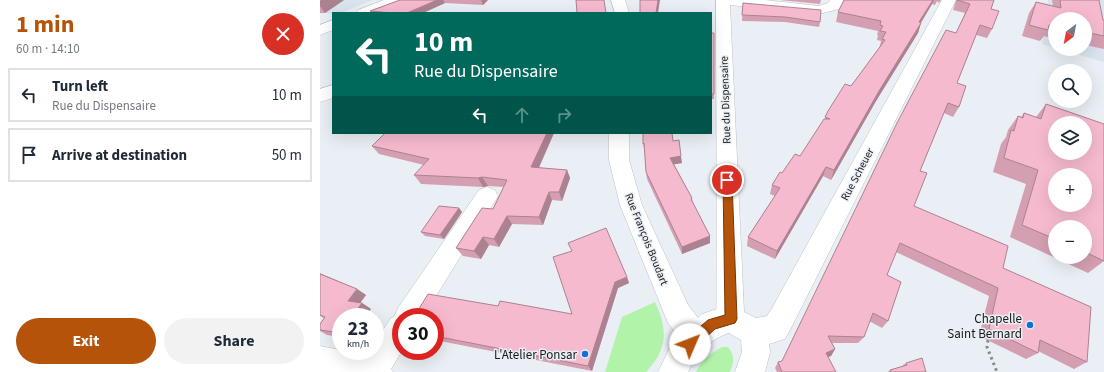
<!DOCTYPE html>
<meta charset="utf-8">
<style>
:root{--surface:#fff;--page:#f2f2f3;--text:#1f2937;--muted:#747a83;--line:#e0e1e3;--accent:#b45309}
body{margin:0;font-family:"Source Sans 3",sans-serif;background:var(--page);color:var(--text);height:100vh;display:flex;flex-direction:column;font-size:15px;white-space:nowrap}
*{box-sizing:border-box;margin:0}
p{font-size:13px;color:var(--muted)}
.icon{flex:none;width:22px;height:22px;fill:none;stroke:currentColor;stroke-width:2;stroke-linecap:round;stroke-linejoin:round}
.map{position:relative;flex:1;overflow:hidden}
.details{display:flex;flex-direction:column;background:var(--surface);width:320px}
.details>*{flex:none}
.guide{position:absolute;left:12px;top:12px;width:380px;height:122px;border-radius:0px;box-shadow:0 4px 16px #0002;background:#00695c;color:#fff;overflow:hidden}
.needle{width:26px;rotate:212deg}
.tools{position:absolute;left:728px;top:12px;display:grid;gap:8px}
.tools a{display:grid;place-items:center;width:44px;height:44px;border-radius:50%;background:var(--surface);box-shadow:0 4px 16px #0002;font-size:20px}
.speed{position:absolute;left:12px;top:308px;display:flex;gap:8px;font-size:20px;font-weight:700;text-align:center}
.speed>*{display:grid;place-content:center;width:52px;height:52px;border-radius:50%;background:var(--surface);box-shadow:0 4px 16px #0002;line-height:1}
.speed small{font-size:10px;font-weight:400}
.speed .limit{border:6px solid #d22;background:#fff;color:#111}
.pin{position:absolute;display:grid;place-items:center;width:34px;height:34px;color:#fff;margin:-17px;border:2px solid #fff;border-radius:50%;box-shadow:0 1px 4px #0007}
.me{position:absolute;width:44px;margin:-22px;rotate:46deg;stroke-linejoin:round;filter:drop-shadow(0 0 3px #0008)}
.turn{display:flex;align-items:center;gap:14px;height:84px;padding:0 16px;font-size:18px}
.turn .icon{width:52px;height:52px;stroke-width:2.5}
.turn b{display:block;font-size:28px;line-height:34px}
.lanes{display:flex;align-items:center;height:38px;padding:0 16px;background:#0003;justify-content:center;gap:20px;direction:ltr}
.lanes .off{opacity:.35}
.round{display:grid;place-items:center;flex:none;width:42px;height:42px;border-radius:21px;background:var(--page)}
.summary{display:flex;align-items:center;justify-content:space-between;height:68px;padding:0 16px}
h1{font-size:24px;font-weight:700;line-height:30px;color:var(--accent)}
.cta{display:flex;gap:8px;margin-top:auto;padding:8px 16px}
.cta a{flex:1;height:46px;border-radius:24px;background:var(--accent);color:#fff;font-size:16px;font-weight:700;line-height:46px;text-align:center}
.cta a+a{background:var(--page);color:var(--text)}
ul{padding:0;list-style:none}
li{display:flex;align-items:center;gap:12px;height:54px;margin:0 8px 6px;padding:0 8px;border:2px solid var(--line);border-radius:0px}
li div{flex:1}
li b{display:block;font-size:15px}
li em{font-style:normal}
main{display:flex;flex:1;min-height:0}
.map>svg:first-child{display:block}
.built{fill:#d9e4ef}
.green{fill:#b2f3aa}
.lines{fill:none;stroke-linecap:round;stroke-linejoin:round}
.minor-casing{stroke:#bcc1c6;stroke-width:1}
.major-casing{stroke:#bcc1c6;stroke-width:1}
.path{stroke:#85898c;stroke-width:3;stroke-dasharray:2.5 3.5;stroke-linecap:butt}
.minor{fill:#fff;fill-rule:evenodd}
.major{fill:#fff;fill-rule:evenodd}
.wall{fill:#d4a0b1;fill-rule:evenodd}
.shaded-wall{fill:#ac8290}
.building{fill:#f6bace;stroke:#ac8290;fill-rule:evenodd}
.route{fill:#b45309;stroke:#753606}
.poi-dot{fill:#0e70d8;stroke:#e9eff4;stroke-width:1.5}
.labels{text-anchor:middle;stroke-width:3;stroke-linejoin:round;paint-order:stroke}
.street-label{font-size:11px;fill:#181a1b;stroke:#e9eff4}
.near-poi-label{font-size:13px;fill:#181a1b;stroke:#e9eff4;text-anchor:end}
</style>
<main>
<section class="details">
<div class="summary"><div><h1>1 min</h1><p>60 m · 14:10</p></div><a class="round" style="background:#d93025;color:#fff"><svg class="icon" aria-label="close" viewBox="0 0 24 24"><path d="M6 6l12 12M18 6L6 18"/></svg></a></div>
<ul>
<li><svg class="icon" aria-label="left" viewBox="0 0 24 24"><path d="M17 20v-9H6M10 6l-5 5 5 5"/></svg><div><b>Turn left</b><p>Rue du Dispensaire</p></div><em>10 m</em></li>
<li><svg class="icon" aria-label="arrive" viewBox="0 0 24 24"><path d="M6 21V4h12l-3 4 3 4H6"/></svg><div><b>Arrive at destination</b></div><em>50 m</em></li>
</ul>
<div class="cta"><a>Exit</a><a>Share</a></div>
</section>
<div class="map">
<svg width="784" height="372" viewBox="0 0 784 372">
<rect width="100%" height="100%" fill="#e9eff4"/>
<!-- built -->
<path class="built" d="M0,0H53L20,13L13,14L0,13Z
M728,0H784V62L738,49H765V19H735V48L722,44Z"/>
<!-- green -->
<path class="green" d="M335,302C348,330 348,349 326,372H285L302,317Z
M402,347H408C415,355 414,362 410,372H376C382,360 390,354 402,347Z"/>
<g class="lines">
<!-- minor casing -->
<g class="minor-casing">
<path id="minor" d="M291,0H305L309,13H295Z
M396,0H445L499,6L508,3L510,0H524L519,9L499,14L410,5L424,312L436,318L447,316L451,310L622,0H636L471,328L465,339L449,344L450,352L445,372H415L422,352L421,340L409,333C391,338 376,355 368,372H338L353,341L358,336L348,323L300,205L289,160V133H309V160L322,205L368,305L378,318L382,314L397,309Z
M13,85V98L0,102V89Z
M167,187L175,190L178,196L103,317H81V351H82L71,369L73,372H0V346L46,355L49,351H55V342L71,318L74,317L78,308L159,190Z"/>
</g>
<!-- major casing -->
<g class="major-casing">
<path id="major" d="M64,0H84L82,3L56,13H36L38,10Z
M13,20V30L0,35V25Z"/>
</g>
<!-- path -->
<path class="path" d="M668,340L667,347L677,372"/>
<!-- minor -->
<use href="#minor" class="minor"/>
<!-- major -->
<use href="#major" class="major"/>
</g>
<!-- wall -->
<path class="wall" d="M0,0H24L5,13H0Z
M80,0H168L163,5L125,3L103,13H51L50,11Z
M460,0H501L500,4Z
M524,0H621L619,3L617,1L615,5L612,4L601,23L598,33L556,101L511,180L503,176L455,259L427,246L428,237L455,196L450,194L452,185L462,173L480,156L505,119L508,111L534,82L559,49L561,41L557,40L558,35H557L558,31L516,22L518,12Z
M636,0H674L671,9L672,29L667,38L656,35L637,83L639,107L633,117L624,113L600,171L594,206L683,268L767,362L754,369L718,351V353L706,359L659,336L669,296L576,252L567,275L568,321L562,328L549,321L544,337L538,343H512L515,349L511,356L508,357L516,372H457L455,368L458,362L462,361L636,33L645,13L633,10Z
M732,0H779L783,20H784V49L765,45V19H735V39L724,36L720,41L702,36L709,13L716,2L733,6Z
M423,3L500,22L499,27L465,22L422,21Z
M391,33H394V99H391Z
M726,104L784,261L768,273L690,237L706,184L673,172L681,144L686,137L688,130L698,116L701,117L704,113L716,117ZM735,227H765V257H735Z
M65,133H234L219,168L247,170L250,178L242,201L232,200L223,225L192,224L179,247L169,245L161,259L143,256L136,248L173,209L184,187L168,186L163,187L101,184L94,175L104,165L59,154L52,146Z
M353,141L362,163L354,164L372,198L373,203L390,243L362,254L327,179L326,172L325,151L323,144Z
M139,208L142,212L124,239L105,236L101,232Z
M0,273L37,289L46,295L40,303H42L51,309L21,317V337L7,335L0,331V324L4,318L0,316Z
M307,277L309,283L298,288L272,371L115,340V317L178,306L252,314Z
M586,363L606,372H568L570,370L583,366V365Z"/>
<!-- shaded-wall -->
<path class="shaded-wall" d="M1,0H24L5,13L0,6V1Z
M117,0H123L125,3L103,13H87Z
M161,0H168L163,5Z
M338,0H340L338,13H336Z
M613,0H614L612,4L595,32L599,22Z
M601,23L598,33L556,101L511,180L514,170L559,91Z
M227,133H234L215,176L211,167Z
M361,156L362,163L351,165L350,158Z
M506,167L503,176L455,259L457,251Z
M247,170L250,178L242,201L239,192Z
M162,177L168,186L163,187L158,178Z
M229,192L232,200L223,225L219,217Z
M139,208L142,212L124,239L120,235Z
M187,216L192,224L179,247L174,239Z
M390,236V243L362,254V247Z
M163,237L169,245L161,259L154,251Z
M307,277L309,283L298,288L272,371L268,366L295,282Z
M37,289L46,295L37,307L28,301Z
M42,303L51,309L45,317H32Z
M515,349L511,356L502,359L506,353Z"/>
<!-- building -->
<path class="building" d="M80,0H117L87,13H72L50,11Z
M256,0H284L286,13H257Z
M320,0H338L336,13H341H320Z
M524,0H613L599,22L601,23L559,91L514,170L506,167L457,251L428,237L460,188L452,185L460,172L462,173L475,154L480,156L504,119H510L505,117L508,111L525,84L531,86L534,82L565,40L562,39L566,32L560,31L563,26L560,25L561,21L518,12Z
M637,0H674L671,9L679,11L672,29L660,25L637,83L646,86L639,107L628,103L600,171L607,173L594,206L688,246L683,268L771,307L767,362L720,340L718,353L669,329L678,288L580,243L567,275L581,282L568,321L553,313L544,337L508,336L515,349L506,353L516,372H462L458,362L462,361L577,123L626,30L636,33L650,4Z
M740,0H779L783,20H784V36L765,32V19H735V26L729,25L728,30L709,25L716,2L741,8Z
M423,3L501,10L500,22L465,17L422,15Z
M391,33H394V94H391Z
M726,104L784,124V261L765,252V227H735V239L702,225L718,170L684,158L691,130L694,131L698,116L703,118L704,113L721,119ZM735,123H765V153H735ZM735,175H765V205H735Z
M65,133H227L211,167L247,170L239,192H229L219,217L187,216L174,239L163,237L154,251L136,248L162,208L173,209L187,180L162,177L158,178L94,175L109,159L52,146Z
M323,133H352L353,141L359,140L361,156L350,158L372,198L371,199L390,236L362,247L326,172L324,143L323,144Z
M119,206L139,208L120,235L101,232Z
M286,228L307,277L295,282L268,366L115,336V317H87L90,313L97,312L108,294L178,306L180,301L252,314L233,257L252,251L248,243Z
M0,274L37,289L28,301L42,303L32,317H21V333L0,330V324L5,317L0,315Z
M602,358L606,372H571L570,370L587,365L586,363Z"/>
<!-- route -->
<path class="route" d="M407,177L412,180L417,319L415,323L395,329L374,348L370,350L365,348L364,344L365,340L388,320L405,315L403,180Z"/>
<!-- markers -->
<g class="poi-dot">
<circle cx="710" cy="325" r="4"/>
<circle cx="265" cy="354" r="4"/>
</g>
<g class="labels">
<!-- street labels -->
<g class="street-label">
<text transform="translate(405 100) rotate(-92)" y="4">Rue du Dispensaire</text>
<text transform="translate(537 174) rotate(-62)" y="4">Rue Scheuer</text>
<text transform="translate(327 239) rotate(68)" y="4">Rue François Boudart</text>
</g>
<!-- near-poi labels -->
<g class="near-poi-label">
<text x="702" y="323">Chapelle<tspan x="702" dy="15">Saint Bernard</tspan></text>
<text x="257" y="359">L'Atelier Ponsar</text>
</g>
</g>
</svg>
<div class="tools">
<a><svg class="needle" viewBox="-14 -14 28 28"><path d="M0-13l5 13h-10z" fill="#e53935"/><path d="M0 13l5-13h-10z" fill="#747a83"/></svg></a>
<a><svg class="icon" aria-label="search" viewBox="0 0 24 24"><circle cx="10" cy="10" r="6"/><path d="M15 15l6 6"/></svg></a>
<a><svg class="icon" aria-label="layers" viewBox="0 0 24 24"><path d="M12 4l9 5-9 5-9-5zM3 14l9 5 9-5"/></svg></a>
<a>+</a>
<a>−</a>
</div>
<div class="speed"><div>23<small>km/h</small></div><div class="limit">30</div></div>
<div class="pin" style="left:407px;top:180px;background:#d93025"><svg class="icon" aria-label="arrive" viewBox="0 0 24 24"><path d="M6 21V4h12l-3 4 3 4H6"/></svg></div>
<svg class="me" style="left:370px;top:344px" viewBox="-20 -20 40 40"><circle r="19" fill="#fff"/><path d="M0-13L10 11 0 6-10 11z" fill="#b45309"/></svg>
<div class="guide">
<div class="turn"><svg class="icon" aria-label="left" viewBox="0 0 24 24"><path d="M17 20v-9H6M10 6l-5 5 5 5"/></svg><div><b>10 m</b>Rue du Dispensaire</div></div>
<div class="lanes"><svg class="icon" aria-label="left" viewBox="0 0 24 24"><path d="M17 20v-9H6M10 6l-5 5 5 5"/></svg><svg class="icon off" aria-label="ahead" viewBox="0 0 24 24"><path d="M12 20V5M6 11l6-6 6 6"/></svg><svg class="icon off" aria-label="right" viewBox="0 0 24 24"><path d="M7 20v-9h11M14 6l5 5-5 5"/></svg></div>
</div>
</div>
</main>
